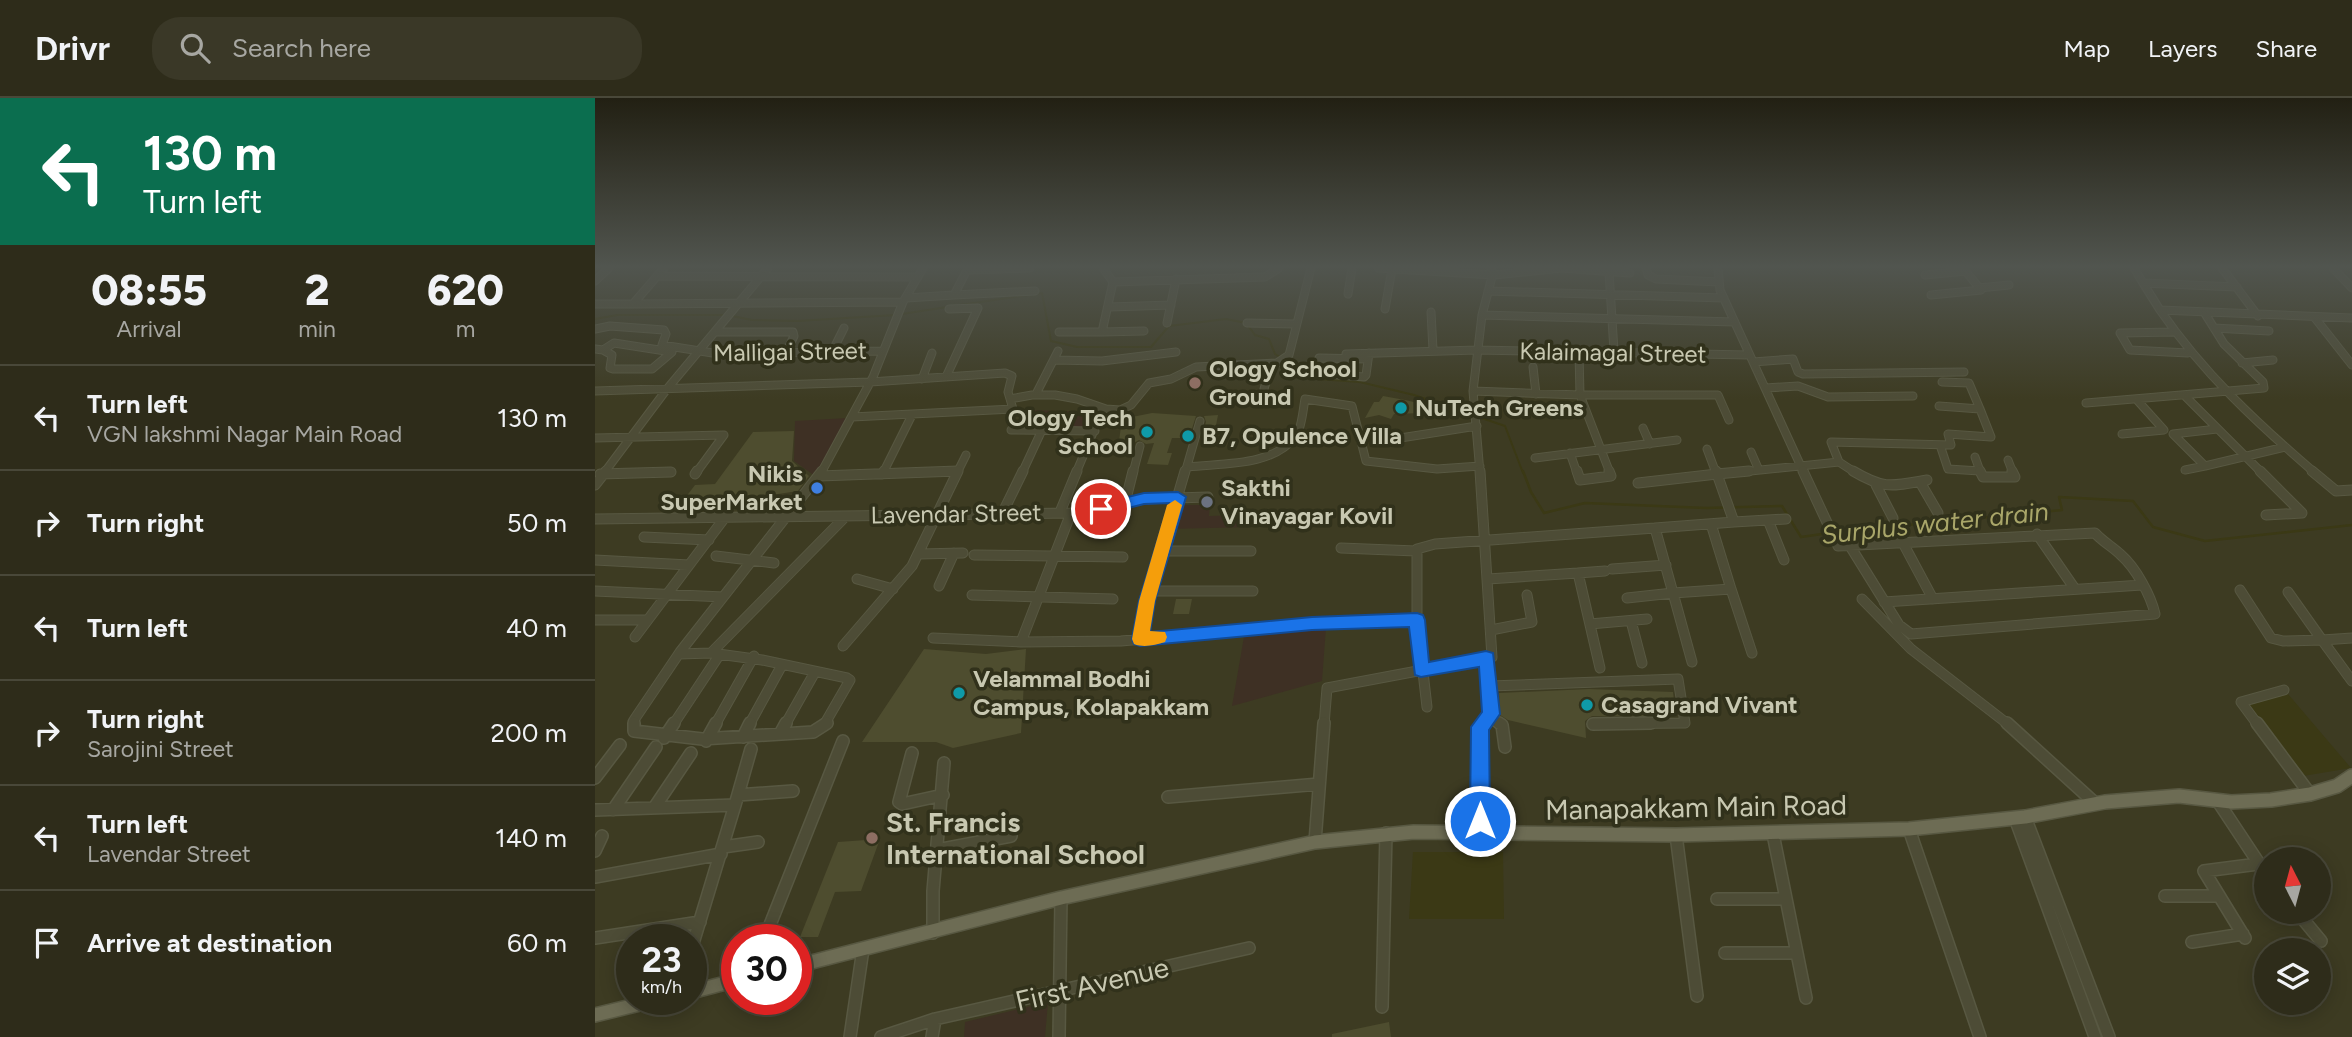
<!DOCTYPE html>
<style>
:root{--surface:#2e2c1a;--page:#3a3827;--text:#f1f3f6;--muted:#a7a7a2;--line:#494839}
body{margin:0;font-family:Figtree,sans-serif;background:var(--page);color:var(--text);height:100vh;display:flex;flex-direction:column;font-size:26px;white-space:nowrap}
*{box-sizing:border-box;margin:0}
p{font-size:23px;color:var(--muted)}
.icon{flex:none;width:38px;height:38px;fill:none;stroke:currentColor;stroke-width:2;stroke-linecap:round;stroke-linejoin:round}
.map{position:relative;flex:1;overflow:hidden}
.side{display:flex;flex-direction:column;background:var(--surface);width:595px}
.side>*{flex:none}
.guide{background:#0b6e4f;color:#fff;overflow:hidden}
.needle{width:46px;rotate:354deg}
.tools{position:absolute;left:1659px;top:749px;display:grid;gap:14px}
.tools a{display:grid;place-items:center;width:77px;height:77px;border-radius:50%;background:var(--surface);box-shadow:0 4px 18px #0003,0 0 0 2px var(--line);font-size:35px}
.speed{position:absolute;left:21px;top:826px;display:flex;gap:14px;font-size:35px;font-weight:700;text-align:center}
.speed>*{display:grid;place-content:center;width:91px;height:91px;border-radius:50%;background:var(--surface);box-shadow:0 4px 18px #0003,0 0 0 2px var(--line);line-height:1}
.speed small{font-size:18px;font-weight:400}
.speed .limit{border:10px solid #d22;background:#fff;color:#111}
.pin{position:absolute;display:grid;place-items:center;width:60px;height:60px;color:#fff;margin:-30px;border:4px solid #fff;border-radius:50%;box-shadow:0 2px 7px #0007}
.me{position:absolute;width:77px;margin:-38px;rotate:0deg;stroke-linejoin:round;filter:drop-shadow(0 0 5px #0008)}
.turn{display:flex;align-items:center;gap:24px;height:147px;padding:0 28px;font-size:32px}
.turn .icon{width:91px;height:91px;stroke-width:2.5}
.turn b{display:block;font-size:49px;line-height:60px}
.eta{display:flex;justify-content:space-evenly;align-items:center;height:119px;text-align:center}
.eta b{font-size:42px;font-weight:800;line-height:49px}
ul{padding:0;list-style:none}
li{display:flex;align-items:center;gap:21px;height:105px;padding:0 28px;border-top:2px solid var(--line)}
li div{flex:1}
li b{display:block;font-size:26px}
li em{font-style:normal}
header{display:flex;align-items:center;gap:42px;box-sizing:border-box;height:98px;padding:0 35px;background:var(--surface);border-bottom:2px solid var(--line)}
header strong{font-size:33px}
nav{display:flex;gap:38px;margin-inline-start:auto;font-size:24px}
.search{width:490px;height:63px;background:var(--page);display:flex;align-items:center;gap:18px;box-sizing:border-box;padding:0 24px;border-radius:28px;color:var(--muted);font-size:26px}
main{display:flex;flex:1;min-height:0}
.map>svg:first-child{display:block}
.green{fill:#3e3024}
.water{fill:#3b3915}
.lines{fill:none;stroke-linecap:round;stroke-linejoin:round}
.stream-far1{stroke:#3b3915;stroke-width:2}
.stream{stroke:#3b3915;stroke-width:2.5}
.building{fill:#4e4d2f}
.minor-far2-casing{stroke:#585842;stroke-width:9}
.minor-far1-casing{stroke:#585842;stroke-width:11}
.minor-casing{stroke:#585842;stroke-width:14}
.major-casing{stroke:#585842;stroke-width:16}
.minor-far2{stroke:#4d4c36;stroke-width:7}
.minor-far1{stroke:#4d4c36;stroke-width:9}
.minor{stroke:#4d4c36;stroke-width:11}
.major{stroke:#6d6c54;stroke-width:13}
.route{fill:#1a73e8;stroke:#114b97;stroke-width:2}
.slow{fill:#f59e0b}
.education-dot{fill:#8d6e63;stroke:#31311b;stroke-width:2.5}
.culture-dot{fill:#0f9aa8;stroke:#31311b;stroke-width:2.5}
.shop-dot{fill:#3f7fe0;stroke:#31311b;stroke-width:2.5}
.worship-dot{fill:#6b7280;stroke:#31311b;stroke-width:2.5}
.labels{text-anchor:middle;stroke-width:7;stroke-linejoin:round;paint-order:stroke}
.street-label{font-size:24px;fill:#c8c8b1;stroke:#31311b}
.poi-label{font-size:24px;font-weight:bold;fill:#c8c8b1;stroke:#31311b;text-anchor:start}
.water-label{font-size:26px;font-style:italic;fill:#a9a669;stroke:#31311b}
.near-street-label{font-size:28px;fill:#c8c8b1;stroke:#31311b}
.near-poi-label{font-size:28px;font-weight:bold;fill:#c8c8b1;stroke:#31311b;text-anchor:start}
</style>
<header>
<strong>Drivr</strong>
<div class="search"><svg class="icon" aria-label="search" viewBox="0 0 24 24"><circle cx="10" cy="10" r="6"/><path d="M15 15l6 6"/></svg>Search here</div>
<nav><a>Map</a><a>Layers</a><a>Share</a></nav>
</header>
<main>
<section class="side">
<div class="guide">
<div class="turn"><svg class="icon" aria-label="left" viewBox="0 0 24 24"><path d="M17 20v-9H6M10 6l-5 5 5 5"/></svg><div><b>130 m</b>Turn left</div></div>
</div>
<div class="eta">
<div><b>08:55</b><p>Arrival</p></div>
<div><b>2</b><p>min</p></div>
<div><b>620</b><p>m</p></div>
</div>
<ul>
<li><svg class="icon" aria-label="left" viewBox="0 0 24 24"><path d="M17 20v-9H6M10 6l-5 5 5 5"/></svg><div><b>Turn left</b><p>VGN lakshmi Nagar Main Road</p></div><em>130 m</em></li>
<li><svg class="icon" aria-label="right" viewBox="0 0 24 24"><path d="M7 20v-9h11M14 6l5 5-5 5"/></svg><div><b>Turn right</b></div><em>50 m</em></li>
<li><svg class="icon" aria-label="left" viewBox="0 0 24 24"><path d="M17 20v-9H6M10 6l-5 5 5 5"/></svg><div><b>Turn left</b></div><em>40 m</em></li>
<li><svg class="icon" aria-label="right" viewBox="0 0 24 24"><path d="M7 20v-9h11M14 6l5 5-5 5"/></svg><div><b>Turn right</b><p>Sarojini Street</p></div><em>200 m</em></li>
<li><svg class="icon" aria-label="left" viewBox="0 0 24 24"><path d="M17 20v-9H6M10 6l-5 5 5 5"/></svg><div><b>Turn left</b><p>Lavendar Street</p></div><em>140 m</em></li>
<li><svg class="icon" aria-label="arrive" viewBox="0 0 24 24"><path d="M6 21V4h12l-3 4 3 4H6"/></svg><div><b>Arrive at destination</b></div><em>60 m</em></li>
</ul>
</section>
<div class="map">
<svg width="1757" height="939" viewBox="0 0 1757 939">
<rect width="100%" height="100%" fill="#3d3b22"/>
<!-- green -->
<path class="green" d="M431,312L504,314L497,331L420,329Z
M253,320L220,378L199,363L200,323Z
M580,407H615L614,418L650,417L659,420L658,429L572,431Z
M731,529L727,583L637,608L650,533Z
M453,904L450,939H369L370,924Z"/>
<!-- water -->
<path class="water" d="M1693,596L1756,670L1708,678L1654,606Z
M818,754H908L909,821H814Z"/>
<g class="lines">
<!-- stream-far1 -->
<path class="stream-far1" d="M365,207L447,195L456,243L482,249H556L574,228L631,221L651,225L660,237L674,241L680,256L685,259
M307,216L352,209
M0,221L22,217H132L157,222L203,223L300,217
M691,263L723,281L765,284L819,297L910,328L928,375"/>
<!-- stream -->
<path class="stream" d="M928,373L936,394L949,415L990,405L1111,410L1187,408L1206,439L1234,435
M1241,434L1467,412L1464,399L1538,403L1558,429L1610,443L1757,427"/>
</g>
<!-- building -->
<path class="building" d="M788,298L810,302L832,307L828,315L799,316L796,321L784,317L770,320L779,304H784Z
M557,315L601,318L594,340H577L572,355H577L573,367L552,366L559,345L551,346L544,342L535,347V343H524L527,321Z
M623,317L619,338H607L611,324L609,318Z
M199,333L197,363L214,378L203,393L150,401L141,412H81L100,387L120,386L158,334Z
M581,501H597L594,516H578Z
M329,551L391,556L431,551L426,635L358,650L341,644H267Z
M994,591L1078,594L1081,618H997L990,623L991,640L913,622L905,617L904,595Z
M285,741L266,793L240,794L223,839H205L243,744Z
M794,924L796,939H737V936Z"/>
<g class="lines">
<!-- minor-far2 casing -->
<g class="minor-far2-casing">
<path id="minor-far2" d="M69,170L38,206L308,204
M508,170L518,184L507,234L549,233
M783,170L899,177L967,170
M966,170L1035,175
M1051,170L1053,177L1061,181L1124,184
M1123,170L1125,192L1209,375
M1539,170L1548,185
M1627,170L1663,218
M1738,170L1757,190
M372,172L435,170
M1014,174L1019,253
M1330,177L1371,173
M63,178L323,179
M0,183L14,170
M518,184L670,179L684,170
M1384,190L1414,187
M893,193L1129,200
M753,196L757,170
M359,197L440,193
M1336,197L1386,192L1368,170
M311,200L359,197L373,170
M0,206H38
M514,209L576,207
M790,211L797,171
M1565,212L1548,185L1642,189
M836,214L838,252
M887,217L1140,224
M1720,220L1757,267
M572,225L581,181
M652,225L700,226
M1619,230L1674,233
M0,231L15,228L69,232L71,236L67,247L124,256L288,253
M121,234H198L199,238L191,255
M464,234H507
M1579,234L1525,235L1535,252L1593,255
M19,245L77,254L57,271H18L15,270L17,257L8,252Z
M0,251L8,252
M237,254L249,230
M984,254L985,297L1015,375
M751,260V256L882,252L1155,257
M773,261L724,260L719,275L769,279L771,277L774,255
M459,262L507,263L581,254
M1158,264L1198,261L1203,274L1208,276L1369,274
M1647,265L1678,262
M938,269L941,296
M351,279L383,210L354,211
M327,281L337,255
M1347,284L1374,285L1385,311
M1171,290L1203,288L1233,299L1318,298
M669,291L676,267
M0,293L275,284L410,275L417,278L413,294L418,311L257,319
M878,293L985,297H1123L1134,322
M441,296L463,253
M1591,299L1667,375
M415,301L437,297H460L482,301L511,311L525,312L536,307L554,285L576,281L601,269L682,265L694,257L716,170
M1491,305L1669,290L1668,284L1629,246L1609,214
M1048,330L1055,346
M1622,331L1578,336L1610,368L1690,349
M416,332L500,333
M1527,336L1569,332L1542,302
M0,340L129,337L101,375
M799,341L882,328
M1345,347L1353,371L1385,373L1380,359
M1112,351L1121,375
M1156,354L1163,370
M975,355L982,375
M940,360L1082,342
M1413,362L1418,375
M1244,364L1236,344L1356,347L1353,336L1396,339L1385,311L1344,308
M593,369C628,365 677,369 701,338C707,330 708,311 710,301L757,308L771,363L842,371L885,368
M1590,372L1610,368
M9,375L72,291L173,170
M53,375L76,374
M226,375L278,279L308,204L328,170
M288,375L317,317
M317,375L363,373
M362,375L371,357
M427,375L447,332
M481,375L508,311
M538,375L545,348
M590,375L605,323
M885,375L878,293L887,217L898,175L896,170
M1136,375L1244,364L1261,375
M1720,375C1662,325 1608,275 1565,212L1757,220"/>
</g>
<!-- minor-far1 casing -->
<g class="minor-far1-casing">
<path id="minor-far1" d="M982,373L985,382L1016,378L1014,373
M1208,373L1243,448L1500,435C1508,444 1518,449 1526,457C1541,470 1556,498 1560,516L1316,536L1304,527L1255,448
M1258,373C1290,392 1297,388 1332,382
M1385,373L1388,379H1420L1417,373
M1665,373L1707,415L1671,417
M1717,373L1741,393L1757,392
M5,376L76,374
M100,376L102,373
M287,376L289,373
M224,378L363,373
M1325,384L1343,415
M1043,385L1122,376L1121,373
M0,387L11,373
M1281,387L1298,420
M530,405L538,373
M408,414L428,373
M465,414L482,373
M476,415L426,544L526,543L717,526L822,522L832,609
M0,421L476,415L549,401L613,399
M1173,422L1189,462
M1139,424L1191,421
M1116,426L1136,491L1078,495L1060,430L1139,424L1122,376L1154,373
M1442,436L1480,491
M49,439L114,442
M1308,445L1338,501
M746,450L821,453
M566,453H656
M324,456L368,455
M379,457L528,459
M121,458L179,465
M0,462L94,467
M1017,471L1071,467
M262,481L298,491
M893,481L983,475
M344,488L359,455
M1136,491L1157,555
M1645,492L1676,540L1688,543L1727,542
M0,493L128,499
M555,493H658
M1693,494L1727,542
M377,497L518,501
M1032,500L1078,495L1097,564
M1267,501L1316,551L1414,627
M1289,504L1547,487
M0,522H52
M822,522V451L840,446L1060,430
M1036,523L1047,565
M995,526L1052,521
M896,532L937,524L932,497
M40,539L131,418
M338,540L426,544
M1757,540L1727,542L1757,583
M545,541L552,503L590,373
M248,548L317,468L363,373
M84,556L116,555
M1005,570L983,475L1010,473
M895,588L1083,581L1090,625L998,626
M893,620L907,627
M39,627V622L85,554L227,373
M78,627L125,556
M120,627L159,558
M154,627L187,567
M190,627L220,574
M229,627L255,582L252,580L167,562L116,555L251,418
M729,627L732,590L897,559L885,373
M887,627L896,616L891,560
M1663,627L1646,604L1689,592"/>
</g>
<!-- minor casing -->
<g class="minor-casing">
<path id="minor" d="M39,625V633L107,641L218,634L232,625
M904,625L907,627L910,649
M1412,625L1501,706
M1662,625L1715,696
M998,626L1056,625
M185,636L191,625
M148,639L155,625
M69,640L79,625
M111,643L121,625
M317,655L304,704L307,706L348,697
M0,680L25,647
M143,697L198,693
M573,699L724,686
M1622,702L1671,776
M140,707L156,651
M59,710L96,655
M0,712L140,707L96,852
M18,712L61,649
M1430,719L1514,939
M1420,720L1500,939
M885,723V629L888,625
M1314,731L1385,939
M1178,736L1211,900
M1081,737L1102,898
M720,744L729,625
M128,749L163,744
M342,752L416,738
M0,753L7,738
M0,779L126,756
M1570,798H1624
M1122,801H1191
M1702,814L1726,843
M338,835V793L349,665
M0,840L105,824
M1650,840L1609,773L1663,766
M169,842L248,643
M1597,844L1648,836
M1130,855H1202
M787,909L791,735
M255,939L268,851
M286,939L340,921L654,850
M337,939L340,921
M464,939L466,800"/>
</g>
<!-- major casing -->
<g class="major-casing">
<path id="major" d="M201,868L466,800L720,744L819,734L1081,737L1314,731L1430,719L1510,704L1584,698L1636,704L1676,702L1715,696L1742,688L1757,678
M96,894L142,882
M0,917L65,901"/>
</g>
<!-- minor-far2 -->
<use href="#minor-far2" class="minor-far2"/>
<!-- minor-far1 -->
<use href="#minor-far1" class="minor-far1"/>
<!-- minor -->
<use href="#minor" class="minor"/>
<!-- major -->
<use href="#major" class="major"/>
</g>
<!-- sky -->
<linearGradient id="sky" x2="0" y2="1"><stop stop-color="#222013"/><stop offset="0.56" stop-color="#51554f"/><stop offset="1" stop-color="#51554f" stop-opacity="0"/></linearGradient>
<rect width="1757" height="301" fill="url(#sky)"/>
<!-- route -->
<path class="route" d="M583,394L591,399L560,503L555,534L717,519L822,515L828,517L830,522L834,564L891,553L898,555L905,616L894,632L895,723L892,729L885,732L878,729L875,723L876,629L887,614L884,569L826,579L820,577L814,529L717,532L545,548L539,546L537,541L544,503L574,405L549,406L506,417L498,411L500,407L549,395Z"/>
<!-- slow -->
<path class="slow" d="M580,402L587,407L560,503L555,533L570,534L572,539L570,544C560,547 549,550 539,546L537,541L544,503L572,407Z"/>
<!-- markers -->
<g class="education-dot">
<circle cx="600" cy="285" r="7"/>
<circle cx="277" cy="740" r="7"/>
</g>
<g class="culture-dot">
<circle cx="806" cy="310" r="7"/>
<circle cx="552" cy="334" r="7"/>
<circle cx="593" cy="338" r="7"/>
<circle cx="364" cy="595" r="7"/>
<circle cx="992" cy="607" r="7"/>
</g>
<circle class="shop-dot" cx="222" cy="390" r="7"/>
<circle class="worship-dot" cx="612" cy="404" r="7"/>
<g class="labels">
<!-- street labels -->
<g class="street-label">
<text transform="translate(195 254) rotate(-1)" y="8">Malligai Street</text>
<text transform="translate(1018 255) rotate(1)" y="8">Kalaimagal Street</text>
<text transform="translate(361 416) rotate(-1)" y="8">Lavendar Street</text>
</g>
<!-- poi labels -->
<g class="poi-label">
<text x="614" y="279">Ology School<tspan x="614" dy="28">Ground</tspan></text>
<text x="820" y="318">NuTech Greens</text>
<text x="538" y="328" text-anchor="end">Ology Tech<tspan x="538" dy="28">School</tspan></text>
<text x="607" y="346">B7, Opulence Villa</text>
<text x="208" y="384" text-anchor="end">Nikis<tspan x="208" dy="28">SuperMarket</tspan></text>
<text x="626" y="398">Sakthi<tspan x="626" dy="28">Vinayagar Kovil</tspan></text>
<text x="378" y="589">Velammal Bodhi<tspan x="378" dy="28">Campus, Kolapakkam</tspan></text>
<text x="1006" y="615">Casagrand Vivant</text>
</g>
<!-- water labels -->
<g class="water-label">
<text transform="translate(1340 425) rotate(-6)" y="9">Surplus water drain</text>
</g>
<!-- near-street labels -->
<g class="near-street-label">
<text transform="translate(1101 709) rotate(-1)" y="10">Manapakkam Main Road</text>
<text transform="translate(497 886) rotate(-13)" y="10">First Avenue</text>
</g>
<!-- near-poi labels -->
<g class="near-poi-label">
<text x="291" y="734">St. Francis<tspan x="291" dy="32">International School</tspan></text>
</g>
</g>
</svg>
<div class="tools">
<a><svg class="needle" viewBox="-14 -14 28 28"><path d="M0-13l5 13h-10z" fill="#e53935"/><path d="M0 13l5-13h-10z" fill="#a7a7a2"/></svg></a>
<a><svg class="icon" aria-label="layers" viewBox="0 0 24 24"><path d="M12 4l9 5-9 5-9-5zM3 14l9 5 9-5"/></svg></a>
</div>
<div class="speed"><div>23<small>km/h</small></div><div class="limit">30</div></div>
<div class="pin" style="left:506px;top:411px;background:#d93025"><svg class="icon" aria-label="arrive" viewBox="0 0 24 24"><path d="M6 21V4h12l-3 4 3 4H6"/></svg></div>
<svg class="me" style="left:885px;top:723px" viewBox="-20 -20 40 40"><circle r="17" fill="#1a73e8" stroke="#fff" stroke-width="3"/><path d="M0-11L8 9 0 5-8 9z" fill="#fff"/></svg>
</div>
</main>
